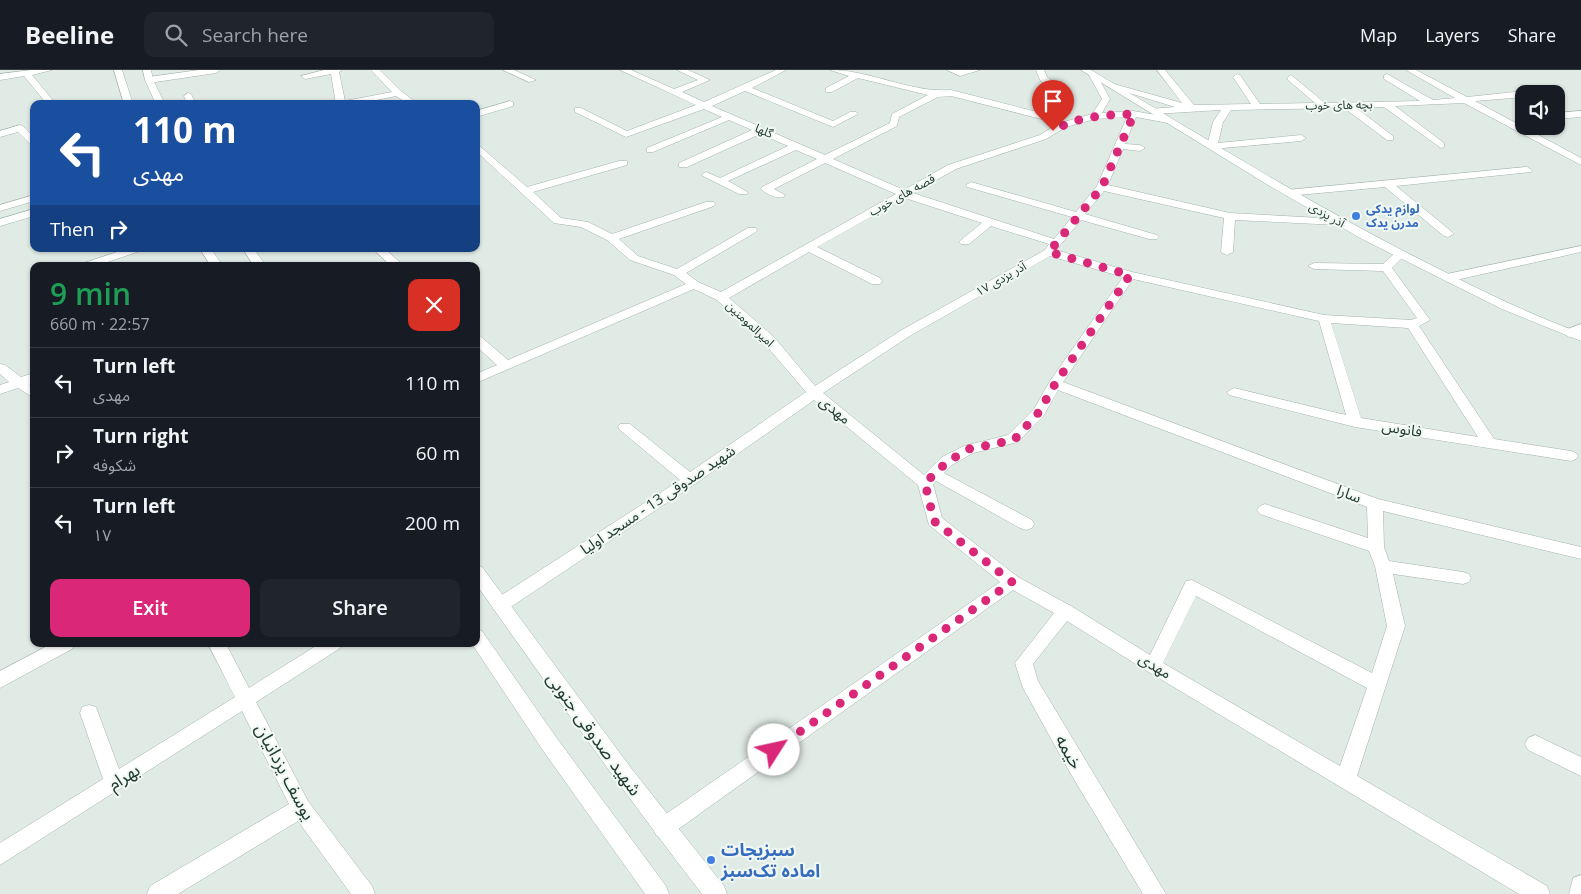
<!DOCTYPE html>
<meta charset="utf-8">
<style>
:root{--surface:#171b24;--page:#20242c;--text:#f1f3f6;--muted:#9ea1a6;--line:#363941;--accent:#db2777}
body{margin:0;font-family:"Open Sans","Noto Sans Arabic",sans-serif;background:var(--page);color:var(--text);height:100vh;display:flex;flex-direction:column;font-size:19px;white-space:nowrap}
*{box-sizing:border-box;margin:0}
p{font-size:16px;color:var(--muted)}
.icon{flex:none;width:28px;height:28px;fill:none;stroke:currentColor;stroke-width:2;stroke-linecap:round;stroke-linejoin:round}
.map{position:relative;flex:1;overflow:hidden}
.drawer{position:absolute;left:30px;top:192px;width:450px;height:385px;display:flex;flex-direction:column;background:var(--surface);border-radius:10px;box-shadow:0 1px 4px #0004}
.drawer>*{flex:none}
.top-card{position:absolute;left:30px;top:30px;width:450px;height:152px;border-radius:10px;box-shadow:0 1px 4px #0004;background:#1a4fa0;color:#fff;overflow:hidden}
.buttons{position:absolute;left:1515px;top:15px;display:grid;gap:10px}
.buttons a{display:grid;place-items:center;width:50px;height:50px;border-radius:10px;background:var(--surface);box-shadow:0 1px 4px #0004;font-size:25px}
.pin{position:absolute;display:grid;place-items:center;width:42px;height:42px;color:#fff;margin:-51px -21px;border-radius:50% 50% 50% 0;rotate:-45deg;box-shadow:0 0 5px #0007}
.pin .icon{rotate:45deg}
.me{position:absolute;width:55px;margin:-28px;rotate:55deg;stroke-linejoin:round;filter:drop-shadow(0 0 4px #0008)}
.turn{display:flex;align-items:center;gap:18px;height:105px;padding:0 20px;font-size:22px}
.turn .icon{width:65px;height:65px;stroke-width:2.5}
.turn b{display:block;font-size:35px;line-height:42px}
.then{display:flex;align-items:center;height:48px;padding:0 20px;background:#0003;gap:10px;font-size:19px}
.round{display:grid;place-items:center;flex:none;width:52px;height:52px;border-radius:10px;background:var(--page)}
.head{display:flex;align-items:center;justify-content:space-between;height:85px;padding:0 20px}
h1{font-size:30px;font-weight:600;line-height:38px;color:#1e9e55}
.cta{display:flex;gap:10px;margin-top:auto;padding:10px 20px}
.cta a{flex:1;height:58px;border-radius:10px;background:var(--accent);color:#fff;font-size:20px;font-weight:600;line-height:58px;text-align:center}
.cta a+a{background:var(--page);color:var(--text)}
ul{padding:0;list-style:none}
li{display:flex;align-items:center;gap:15px;height:70px;padding:0 20px;border-top:1px solid var(--line)}
li div{flex:1}
li b{display:block;font-size:19px}
li em{font-style:normal}
header{display:flex;align-items:center;gap:30px;box-sizing:border-box;height:70px;padding:0 25px;background:var(--surface);border-bottom:1px solid var(--line)}
header strong{font-size:24px}
nav{display:flex;gap:28px;margin-inline-start:auto;font-size:18px}
.search{width:350px;height:45px;background:var(--page);display:flex;align-items:center;gap:12px;box-sizing:border-box;padding:0 18px;border-radius:10px;color:var(--muted);font-size:19px}
.map>svg:first-child{display:block}
.lines{fill:none;stroke-linecap:round;stroke-linejoin:round}
.street-casing{stroke:#a4b3ab;stroke-width:1}
.secondary-casing{stroke:#9fb7ab;stroke-width:1}
.street{fill:#fff;fill-rule:evenodd}
.secondary{fill:#fff;fill-rule:evenodd}
.route{stroke:#db2777;stroke-width:9;stroke-dasharray:0 16.2}
.shop-dot{fill:#3f7fe0;stroke:#f1f8f4;stroke-width:2}
.labels{text-anchor:middle;stroke-width:4;stroke-linejoin:round;paint-order:stroke}
.far-street-label{font-size:12px;fill:#213c31;stroke:#f1f8f4}
.far-shop-label{font-size:12px;font-weight:bold;fill:#366cbe;stroke:#f1f8f4;text-anchor:start}
.street-label{font-size:15px;fill:#213c31;stroke:#f1f8f4}
.near-street-label{font-size:18px;fill:#213c31;stroke:#f1f8f4}
.near-shop-label{font-size:18px;font-weight:bold;fill:#366cbe;stroke:#f1f8f4;text-anchor:start}
</style>
<header>
<strong>Beeline</strong>
<div class="search"><svg class="icon" aria-label="search" viewBox="0 0 24 24"><circle cx="10" cy="10" r="6"/><path d="M15 15l6 6"/></svg>Search here</div>
<nav><a>Map</a><a>Layers</a><a>Share</a></nav>
</header>
<div class="map">
<svg width="1581" height="824" viewBox="0 0 1581 824">
<rect width="100%" height="100%" fill="#e1ebe5"/>
<g class="lines">
<!-- street casing -->
<g class="street-casing">
<path id="street" d="M31,0H52L32,5L56,34H47L24,6L0,10V4Z
M199,0H220L216,3L149,13L145,10L149,7Z
M324,0H342L339,2L345,31L392,22L371,0H380L401,21L418,34H408L396,26L357,34H336L331,4L305,9L301,6Z
M503,0H514L536,10L529,12Z
M620,0H631L674,19L698,10L677,0H688L710,10L682,22L704,32L776,0H786L752,18L833,51L850,42H856L858,44L833,57L745,21L712,36L825,85L890,53L892,44L928,25L858,8L832,22H826V18L849,6L830,0C871,0 910,23 951,20L1045,44L1053,21L1040,10L1036,0H1044L1047,7L1062,20L1053,47L1064,52L1092,44L1102,29L1089,5L1093,2L1097,5L1110,29L1102,43L1133,41L1168,47L1173,50L1168,53L1136,47L1125,74L1140,75L1145,78L1140,81L1123,79L1108,115L1230,143L1339,149L1344,152L1339,155L1235,150L1233,182L1227,185L1221,182L1224,148L1104,121L1085,144L1157,165L1159,167L1157,169H1149L1081,150L1056,180L1132,202L1324,245L1411,250L1417,248L1383,201L1314,199L1308,196L1314,193L1383,194L1395,183H1403L1405,185L1392,198L1430,250L1419,256L1494,369L1571,381L1576,383L1578,386L1576,389L1571,391L1355,357L1229,325L1227,322L1234,318L1346,345L1319,251L1133,209L1063,312L1378,429L1581,477V489L1383,441L1384,477L1389,491L1463,502L1469,504L1471,508L1469,512L1463,514L1393,504L1405,556L1357,706L1547,816L1550,824H1519L1147,601L1067,551L1033,594L1038,611L1166,824H1143L1069,701L1023,618L1015,593L1054,543L1013,520L670,765L663,768L656,765L653,758L656,751L1000,512L929,455L918,415L814,330L695,414L506,540L500,542L494,540L492,535L494,530L680,410L620,360L618,357L620,354H630L690,402L806,322L764,273L717,230L694,219L476,313V304L497,295L476,276V265L480,266L508,290L686,214L674,205L630,190L607,170L581,157L554,153L476,81V73L527,117L619,91H627V95L533,122L561,148L588,152L612,164L706,132H714L715,134L714,136L619,169L638,186L677,199L748,158H756L757,160L756,162L686,203L698,212L721,222L896,124L825,93L774,119L785,125L784,127C777,129 766,124 761,119L762,117L817,89L796,80L728,111L748,122L747,124H739L701,105L706,102L720,108L788,76L760,64L687,97H679V93L752,60L729,50L653,82H647V78L722,47L704,39L626,67L575,42V38H581L627,61L696,35ZM951,26L1045,50L1056,55L1040,65L948,95L904,120L833,89L897,56L899,47L938,27ZM1127,47L1097,116L1076,142L971,112L966,115L967,117L1072,147L1054,169L913,123L956,99L1046,69L1066,57L1095,49ZM905,128L982,153L961,170L959,172L961,174H969L991,156L1049,174L1045,180L900,261L815,316L774,267L729,228L809,182L872,214H880L882,211L880,208L817,177ZM1050,186L1123,207L1050,311L1034,339L1008,365L964,376L942,387L924,405L823,323L908,267ZM1331,253L1408,258L1478,367L1361,348ZM1058,320L1367,437L1368,468L1265,434L1260,436L1257,440L1260,444L1369,481L1375,496L1387,556L1372,603L1192,510L1186,511L1150,585L1071,536L1018,507L942,448L933,414L936,411L1020,458L1026,460L1032,458L1034,454L1032,450L944,403L952,395L973,383L1018,372L1044,345ZM1196,526L1367,618L1340,696L1163,593Z
M947,0H980L960,6Z
M1157,0H1165L1194,35L1251,34L1233,7L1237,4L1240,5L1260,34L1315,33L1288,10L1287,8L1291,5L1325,33L1420,31L1384,9V5L1387,4L1433,30L1455,28L1406,0H1416L1467,27L1524,21L1528,24H1524V27L1475,31L1581,88V95L1464,33L1395,36L1444,73V77L1441,78L1384,37H1355L1393,66V70H1387L1344,38L1231,40L1223,52L1218,73L1301,65L1306,68L1301,71L1212,79L1207,76L1213,52L1221,40L1153,44L1148,41L1150,39L1175,37L1110,17L1114,14L1182,33Z
M188,23L191,24L196,34H187L184,26Z
M510,31L513,32V36L476,47V41Z
M1581,41V47L1556,49V43Z
M20,55L23,56L34,67V76L31,75L18,62L0,67V61Z
M1527,97L1532,100L1531,102L1396,116L1452,162L1454,164L1448,167L1444,166L1385,117L1287,126L1282,123L1287,120Z
M34,125V131L0,141V135Z
M1581,176V182L1447,212L1441,208L1447,204Z
M126,179H142L140,181L96,196H79L81,194Z
M373,179H385L404,196H391Z
M1581,254V263L1569,267L1563,263L1565,260Z
M0,294L5,295L21,307L34,303V312L29,314L34,317V328L18,318L0,324V315L9,312L0,304Z
M51,574H75L72,579L0,618V601Z
M208,574H226L249,618L319,574H342L339,579L256,632L308,731L372,816L375,824H351L298,751L178,824H147L150,816L289,734L242,641L0,795V773L103,709L80,643L82,637L89,635L96,637L119,699L235,627Z
M1535,665L1581,687V706L1528,680L1525,674L1528,668Z
M1581,805V824H1569L1573,808Z"/>
</g>
<!-- secondary casing -->
<g class="secondary-casing">
<path id="secondary" d="M114,0H122L133,34H124Z
M143,0H151L153,10L165,34H156L145,10Z
M1081,0H1091C1207,69 1321,141 1443,201C1488,224 1534,246 1581,263V271L1502,239L1362,169L1268,115Z
M34,139V146L0,156V149Z
M200,179H211L223,196H211Z
M243,179H254L266,196H254Z
M476,495L482,497L631,698L724,816L727,824H702C624,723 550,619 476,514Z
M476,559L482,561L556,667L666,816L669,824H645L542,679L472,574H476Z"/>
</g>
<!-- street -->
<use href="#street" class="street"/>
<!-- secondary -->
<use href="#secondary" class="secondary"/>
</g>
<g class="lines">
<!-- route -->
<path class="route" d="M774,680L1012,512L934,451L925,413L947,392L969,379L1014,370L1039,342L1055,314L1130,205L1049,182L1102,117L1134,44C1106,45 1077,46 1053,61"/>
</g>
<!-- markers -->
<g class="shop-dot">
<circle cx="1356" cy="146" r="5"/>
<circle cx="711" cy="790" r="5"/>
</g>
<g class="labels">
<!-- far-street labels -->
<g class="far-street-label">
<text transform="translate(1339 35) rotate(-1)" y="4">بچه های خوب</text>
<text transform="translate(764 61) rotate(24)" y="4">گلها</text>
<text transform="translate(902 125) rotate(-29)" y="4">قصه های خوب</text>
<text transform="translate(1327 145) rotate(29)" y="4">آذر یزدی</text>
<text transform="translate(1001 209) rotate(-30)" y="4">آذر یزدی ۱۷</text>
<text transform="translate(750 254) rotate(43)" y="4">امیرالمومنین</text>
</g>
<!-- far-shop labels -->
<g class="far-shop-label">
<text x="1366" y="143">لوازم یدکی<tspan x="1366" dy="14">مدرن یدک</tspan></text>
</g>
<!-- street labels -->
<g class="street-label">
<text transform="translate(835 340) rotate(39)" y="5">مهدی</text>
<text transform="translate(1402 359) rotate(9)" y="5">فانوس</text>
<text transform="translate(1349 424) rotate(21)" y="5">سارا</text>
<text transform="translate(658 430) rotate(-34)" y="5">شهید صدوقی 13 - مسجد اولیا</text>
<text transform="translate(1155 596) rotate(31)" y="5">مهدی</text>
</g>
<!-- near-street labels -->
<g class="near-street-label">
<text transform="translate(594 664) rotate(54)" y="6">شهید صدوقی جنوبی</text>
<text transform="translate(1069 682) rotate(60)" y="6">خیمه</text>
<text transform="translate(285 702) rotate(62)" y="6">یوسف یزدانیان</text>
<text transform="translate(124 707) rotate(-32)" y="6">بهرام</text>
</g>
<!-- near-shop labels -->
<g class="near-shop-label">
<text x="721" y="786">سبزیجات<tspan x="721" dy="21">اماده تک‌سبز</tspan></text>
</g>
</g>
</svg>
<div class="buttons">
<a><svg class="icon" aria-label="sound" viewBox="0 0 24 24"><path d="M4 9h4l5-4v14l-5-4H4zM17 9q2 3 0 6"/></svg></a>
</div>
<div class="pin" style="left:1053px;top:61px;background:#d93025"><svg class="icon" aria-label="arrive" viewBox="0 0 24 24"><path d="M6 21V4h12l-3 4 3 4H6"/></svg></div>
<svg class="me" style="left:774px;top:680px" viewBox="-20 -20 40 40"><circle r="19" fill="#fff"/><path d="M0-13L10 11 0 6-10 11z" fill="#db2777"/></svg>
<div class="top-card">
<div class="turn"><svg class="icon" aria-label="left" viewBox="0 0 24 24"><path d="M17 20v-9H6M10 6l-5 5 5 5"/></svg><div><b>110 m</b>مهدی</div></div>
<div class="then">Then<svg class="icon" aria-label="right" viewBox="0 0 24 24"><path d="M7 20v-9h11M14 6l5 5-5 5"/></svg></div>
</div>
<section class="drawer">
<div class="head"><div><h1>9 min</h1><p>660 m · 22:57</p></div><a class="round" style="background:#d93025;color:#fff"><svg class="icon" aria-label="close" viewBox="0 0 24 24"><path d="M6 6l12 12M18 6L6 18"/></svg></a></div>
<ul>
<li><svg class="icon" aria-label="left" viewBox="0 0 24 24"><path d="M17 20v-9H6M10 6l-5 5 5 5"/></svg><div><b>Turn left</b><p>مهدی</p></div><em>110 m</em></li>
<li><svg class="icon" aria-label="right" viewBox="0 0 24 24"><path d="M7 20v-9h11M14 6l5 5-5 5"/></svg><div><b>Turn right</b><p>شکوفه</p></div><em>60 m</em></li>
<li><svg class="icon" aria-label="left" viewBox="0 0 24 24"><path d="M17 20v-9H6M10 6l-5 5 5 5"/></svg><div><b>Turn left</b><p>۱۷</p></div><em>200 m</em></li>
</ul>
<div class="cta"><a>Exit</a><a>Share</a></div>
</section>
</div>
